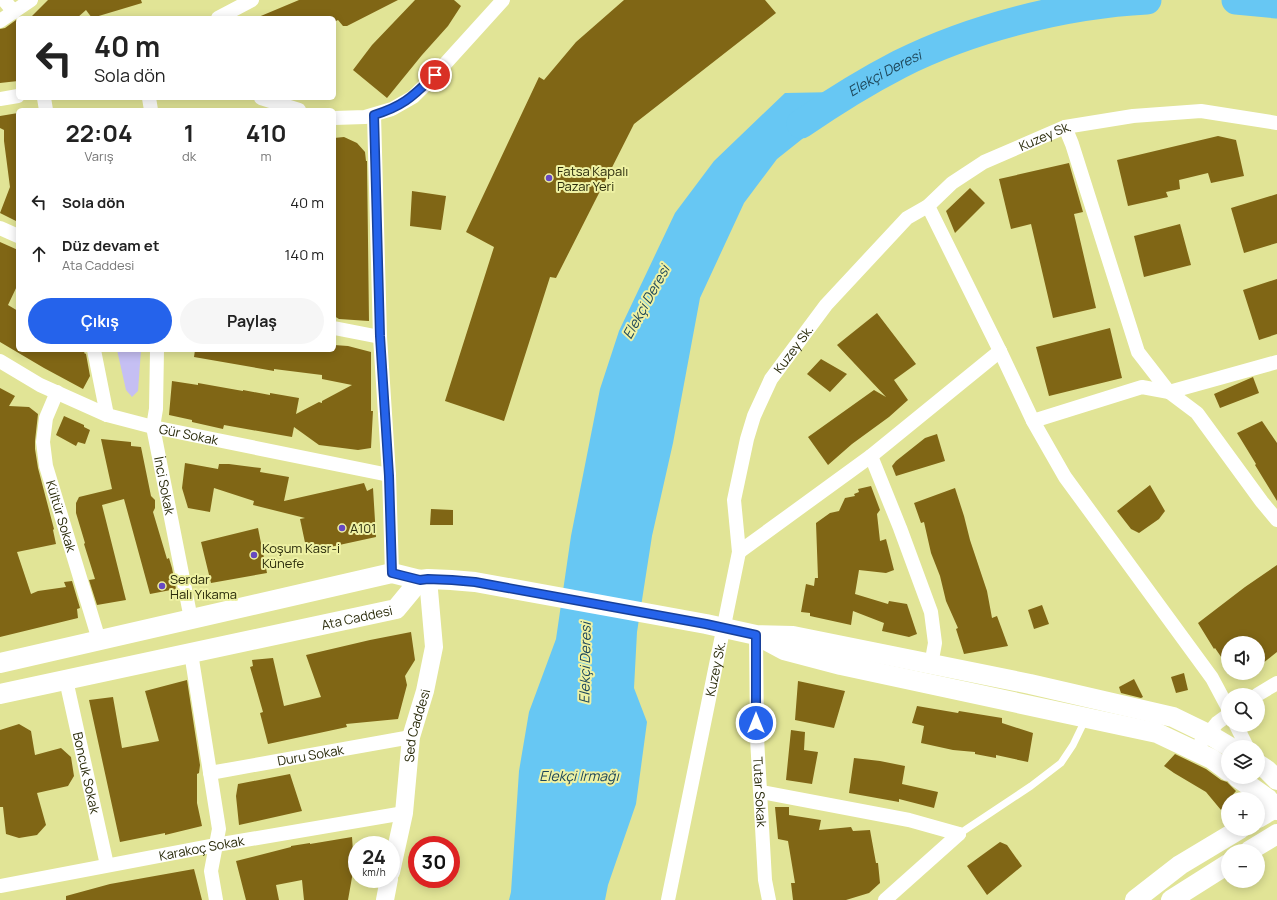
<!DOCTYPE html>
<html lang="tr">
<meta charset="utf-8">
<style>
:root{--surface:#fff;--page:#f6f6f6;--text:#222;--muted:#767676;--accent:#2563eb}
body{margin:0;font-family:Manrope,sans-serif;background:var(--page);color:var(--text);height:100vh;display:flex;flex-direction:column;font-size:15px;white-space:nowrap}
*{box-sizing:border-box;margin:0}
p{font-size:13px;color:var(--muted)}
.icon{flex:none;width:22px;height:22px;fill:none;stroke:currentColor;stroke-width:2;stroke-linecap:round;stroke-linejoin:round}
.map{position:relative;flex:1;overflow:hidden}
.side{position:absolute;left:16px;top:108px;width:320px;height:244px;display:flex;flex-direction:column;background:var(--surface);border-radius:6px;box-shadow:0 2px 10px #0003}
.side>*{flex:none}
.hud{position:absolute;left:16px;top:16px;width:320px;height:84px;border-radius:6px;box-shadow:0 2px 10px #0003;background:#fff;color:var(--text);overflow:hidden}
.controls{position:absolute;left:1221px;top:636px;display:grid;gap:8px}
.controls a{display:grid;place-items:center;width:44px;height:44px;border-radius:50%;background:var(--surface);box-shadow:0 2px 10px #0003;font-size:20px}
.speed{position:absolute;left:348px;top:836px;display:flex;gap:8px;font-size:20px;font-weight:700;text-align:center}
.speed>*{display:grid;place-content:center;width:52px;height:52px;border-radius:50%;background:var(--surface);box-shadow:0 2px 10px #0003;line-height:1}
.speed small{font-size:10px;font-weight:400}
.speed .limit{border:6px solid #d22;background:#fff;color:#111}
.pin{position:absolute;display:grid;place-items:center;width:34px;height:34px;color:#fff;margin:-17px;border:2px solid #fff;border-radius:50%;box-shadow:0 1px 4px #0007}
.me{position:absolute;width:44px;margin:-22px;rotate:0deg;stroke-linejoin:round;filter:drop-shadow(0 0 3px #0008)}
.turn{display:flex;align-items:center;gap:14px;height:84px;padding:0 12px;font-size:18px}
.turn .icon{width:52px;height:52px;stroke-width:2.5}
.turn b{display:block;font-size:28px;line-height:34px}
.eta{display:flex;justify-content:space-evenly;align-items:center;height:68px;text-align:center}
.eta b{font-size:24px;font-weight:700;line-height:28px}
.primary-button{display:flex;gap:8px;margin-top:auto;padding:8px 12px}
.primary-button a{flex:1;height:46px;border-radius:24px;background:var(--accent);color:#fff;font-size:16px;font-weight:700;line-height:46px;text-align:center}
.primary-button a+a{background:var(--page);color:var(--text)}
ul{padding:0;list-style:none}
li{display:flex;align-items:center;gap:12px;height:52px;padding:0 12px}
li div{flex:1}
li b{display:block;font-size:15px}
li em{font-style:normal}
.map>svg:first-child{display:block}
.green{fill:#c5bff3}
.water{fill:#67c7f3}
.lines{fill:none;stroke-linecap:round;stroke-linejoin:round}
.river{stroke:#67c7f3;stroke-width:29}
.building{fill:#806615}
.service{stroke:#fff;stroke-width:7}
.minor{stroke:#fff;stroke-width:14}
.tertiary{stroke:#fff;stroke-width:18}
.secondary{stroke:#fff;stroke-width:20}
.route-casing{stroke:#184099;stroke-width:10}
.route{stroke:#2563eb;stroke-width:7}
.poi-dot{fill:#6749c2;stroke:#eef1a3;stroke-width:1.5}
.labels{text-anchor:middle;stroke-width:4;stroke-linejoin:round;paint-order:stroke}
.street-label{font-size:13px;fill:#2a2b0a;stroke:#eef1a3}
.poi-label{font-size:13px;fill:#2a2b0a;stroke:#eef1a3;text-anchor:start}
.water-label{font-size:14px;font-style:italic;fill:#1e475a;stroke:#eef1a3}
</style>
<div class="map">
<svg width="1277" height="900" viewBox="0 0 1277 900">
<rect width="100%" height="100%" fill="#e1e496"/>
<!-- green -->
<path class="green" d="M117,350H141L138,391L132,397L126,390Z"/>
<!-- water -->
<path class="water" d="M838,92L826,120L777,159L744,203L700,298L673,443L652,536L637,632L634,688L647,722L636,804L608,885L605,900H509L511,892L519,771L529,712L556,639L571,536L600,389L619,331L675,213L714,161L785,93Z"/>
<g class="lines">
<!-- river -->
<g class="river">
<path d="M1236,0L1277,4"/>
<path id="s1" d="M801,124C833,102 865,82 900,64C972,28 1066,4 1147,0"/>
</g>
</g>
<!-- building -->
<path class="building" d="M48,0H141L142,3L92,18L86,10L77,18H30Z
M299,0H398L347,26H343L338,20L334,22V18H256Z
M415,0H454L461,6L448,26L422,55L387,98L353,70L372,45Z
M624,0H765L776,13L634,124L556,278L550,277L504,421L445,401L494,247L466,232L539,77L544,80L576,42Z
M16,20L18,22V81L0,83V29L5,28Z
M18,113V222L0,213L10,187L4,141V130L0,128V116Z
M1218,136L1236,140L1244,176L1211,183L1208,173L1179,180L1180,189L1166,192L1168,197L1128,206L1117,160Z
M344,137L357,143L365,152L366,161H367L369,321L339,319L334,316V300L336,298V235H334V138Z
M1069,163L1083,212L1074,214L1096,308L1053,318L1031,224L1011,229L999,179Z
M970,188L985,203L955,233L946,211Z
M412,191L446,196L441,230L410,226Z
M1277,194V243L1244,253L1231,208Z
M1180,224L1191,265L1144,277L1134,236Z
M0,242L18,250V284L8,305L18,311V350H86L84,353L86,354L90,376L83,389L44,368L0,342Z
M1277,279V334L1259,340L1243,290Z
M877,313L916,364L894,380L908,400L889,417L852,444L828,465L808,437L874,390L886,397L837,345Z
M1110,328L1122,378L1049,396L1036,347Z
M334,345L348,346L371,352V411H373L371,448L358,450L319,445L294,427L292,437L224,425L223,429L192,422V420L169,415L172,381L198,385V383L243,391V390L270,395V393L299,398L296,414L319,402L322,403V401L352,385L322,379V375L274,369V371L194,357L195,350H334Z
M821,359L847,374L830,392L807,374Z
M1253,377L1259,393L1220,408L1214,394Z
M0,388L15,396L9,406L29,407L38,414L35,441V449L38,468L54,529L53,530L56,544L17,552L31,594L38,591L66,587L64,582L72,581L80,608L77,609L78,618L0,637Z
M64,416L84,425V427L90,430L85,444L78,442L76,446L56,435Z
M1262,421L1277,443V501L1255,465L1256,464L1237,433Z
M937,434L945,461L896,476L892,466L896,461L925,438Z
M101,439L131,442V446L141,447L151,496L155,500V508L153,512L167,559L169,558L172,568L176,589L150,594L124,499L102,505L126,600L97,605L89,580L95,579L84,544L85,543L76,513V503L79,497L112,489Z
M185,463L218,469L219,464H229L261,468L260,472L289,477L284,501L364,483L367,491L373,488L376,537L307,552L300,519L305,518L253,505L254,501L214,488L210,512L188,508L182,488Z
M1150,485L1165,511L1159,519L1139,533L1131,529L1117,511Z
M871,486L880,510L877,514L880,541L886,539L894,570L886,573L859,570L855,594L888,604L889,601L907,604L917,634L909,637L882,631L884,623L853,611L851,625L810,616V613L801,612L806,584L814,586L815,578H818L816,523L830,513L839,511L845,498L855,496L854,494L859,492L858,489Z
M955,488L964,516L970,540L987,591L992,618L997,616L1008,646L964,654L956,629L958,628L946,601L940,576L931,553L924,522L921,523L914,503Z
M431,509L453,510V525H430Z
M258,528L267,573L211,583L201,542Z
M1277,565V652L1258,667V643H1228V667L1215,648L1214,649L1198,623L1245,587Z
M1042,605L1049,624L1034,629L1028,610Z
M411,632L415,660L405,676L407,685L398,719L346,724L347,727L268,744L260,713L263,712L250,667L253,666L252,660L273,658L284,706L321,697L306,655L370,640Z
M1184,673L1188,690L1176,693L1171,677Z
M1134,679L1143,697L1141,698L1121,693L1119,687Z
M187,680L200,765L199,773L197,774V803L202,826L165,835V833L120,842L89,700L113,697L122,748L159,741L145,691Z
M798,681L845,691L834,728L795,720Z
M917,706L958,713L959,711L1002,718V723L1033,733L1028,762L996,755V758L975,754V752L953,750L921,743L924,726L912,723Z
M19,724L31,731L35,755L61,748L71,757L74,776L68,786L37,793L46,825L37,835L19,838L6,834L3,807H0V730Z
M791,730L805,732L804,750L818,752L812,784L786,780Z
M1175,754L1206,769L1221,780L1227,782L1236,791L1229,799H1228V801L1221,810L1206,792L1174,773L1164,766Z
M854,758L880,761L905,766L902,784L938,792L934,808L899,799V802L849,793Z
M290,774L302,811L239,825L236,796L238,784Z
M775,807H789V815L821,820L819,830L851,827L853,831L870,830L876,863H878L880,883L869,893L846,900H793L791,883H795L788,841L778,839Z
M352,837L354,866L348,900H304L302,880L276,885L279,900H246L236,861L291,847V846L310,843V844Z
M1000,842L1007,845L1022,866L987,895L967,866Z
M194,869L202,900H66V896L110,884Z"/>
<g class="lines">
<!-- service -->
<path class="service" d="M959,834L1031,786L1061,763L1073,745L1086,718"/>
<!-- minor -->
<g class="minor">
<path d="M4,0L14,12"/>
<path d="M218,18L252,0"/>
<path d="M0,21L31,0"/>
<path d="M44,98L46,110"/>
<path d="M149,98L151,110"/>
<path d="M261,98L299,110"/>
<path d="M0,99L18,96"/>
<path d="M374,115L380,337L389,475L392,573"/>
<path d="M334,118L365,117L392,109L413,97L435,75L503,0"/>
<path d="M1065,127L1072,144L1138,352L1169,392L1197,413L1262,502L1277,520"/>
<path d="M928,206L1000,351L1033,421L1065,477L1212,678L1228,708"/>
<path d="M0,228L18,236"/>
<path d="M334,328L380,337"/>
<path d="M94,350L107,415"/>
<path id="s2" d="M157,350L156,409L153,427L191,619"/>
<path id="s3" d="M0,361L40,385L107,415L153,427L389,475"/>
<path id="s4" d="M57,392L46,418L43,442L46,466L99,640"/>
<path d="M1033,421L1142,387L1169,392L1277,362"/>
<path d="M871,456L900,528L931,612L935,643L931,665"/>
<path d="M739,552L871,456L1000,351"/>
<path id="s5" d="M756,635L757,738L765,880L769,900"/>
<path d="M191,653L219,829L211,871L216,900"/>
<path id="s6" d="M66,680L107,865"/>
<path d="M1257,695L1277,683"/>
<path d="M1236,725L1247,747"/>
<path d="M1195,750L1217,723L1228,715"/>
<path id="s7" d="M210,773L411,737"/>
<path d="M761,792L909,820L959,834"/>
<path id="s8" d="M0,886L216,845L404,813"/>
<path id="s9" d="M668,900L739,552L734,500L747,439L754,416L771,379L826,305L907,218L928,206L952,183L984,162L1065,127L1133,116L1201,111L1277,123"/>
<path d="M885,900L959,834"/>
</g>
<!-- tertiary -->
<g class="tertiary">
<path id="s10" d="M391,872L404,813L411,737L425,691L434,647L428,579"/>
<path d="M385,900L389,879"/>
</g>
<!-- secondary -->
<g class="secondary">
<path d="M758,636L784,650L841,665L1157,733L1212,759L1228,771"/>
<path d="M0,663L392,573L420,580L428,579L451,580L475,582L706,624L756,635L793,636L1030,684L1173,717L1208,734L1230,747"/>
<path id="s11" d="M0,694L396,609L420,580"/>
<path d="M1258,764L1267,770L1277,780"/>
<path d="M1237,777L1268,799L1277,810"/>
<path d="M1258,818L1277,807"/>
<path d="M1249,851L1277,834"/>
<path d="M1135,900L1180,865L1240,829"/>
<path d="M1171,900L1228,864"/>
</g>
</g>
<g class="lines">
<!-- route casing -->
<g class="route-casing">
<path id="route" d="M435,75C413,96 404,106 374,115L380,336L389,476L392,573L420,580L428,579L452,580L475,582L706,624L756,635V723"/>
</g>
<!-- route -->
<use href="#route" class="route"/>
</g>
<!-- markers -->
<g class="poi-dot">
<circle cx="549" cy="178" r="4"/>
<circle cx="342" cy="528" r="4"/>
<circle cx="254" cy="555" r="4"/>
<circle cx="162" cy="586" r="4"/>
</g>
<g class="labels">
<!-- street labels -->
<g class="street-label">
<text dy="5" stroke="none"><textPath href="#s9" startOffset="908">Kuzey Sk.</textPath></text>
<text dy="5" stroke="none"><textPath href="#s9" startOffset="572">Kuzey Sk.</textPath></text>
<text dy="5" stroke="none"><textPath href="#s3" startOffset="204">Gür Sokak</textPath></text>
<text dy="5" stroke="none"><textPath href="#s2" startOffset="137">İnci Sokak</textPath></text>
<text dy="5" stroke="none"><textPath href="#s4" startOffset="129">Kültür Sokak</textPath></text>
<text dy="5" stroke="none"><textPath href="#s11" startOffset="365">Ata Caddesi</textPath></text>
<text dy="5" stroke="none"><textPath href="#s9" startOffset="236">Kuzey Sk.</textPath></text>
<text dy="5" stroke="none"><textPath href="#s10" startOffset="149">Sed Caddesi</textPath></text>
<text dy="5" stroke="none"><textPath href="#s7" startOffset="102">Duru Sokak</textPath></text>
<text dy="5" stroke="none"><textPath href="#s6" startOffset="95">Boncuk Sokak</textPath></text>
<text dy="5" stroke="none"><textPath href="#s5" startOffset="157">Tutar Sokak</textPath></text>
<text dy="5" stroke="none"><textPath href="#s8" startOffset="205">Karakoç Sokak</textPath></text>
</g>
<!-- poi labels -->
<g class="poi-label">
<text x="557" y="176">Fatsa Kapalı<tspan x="557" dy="15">Pazar Yeri</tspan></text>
<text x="350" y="533">A101</text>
<text x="262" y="553">Koşum Kasr-i<tspan x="262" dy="15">Künefe</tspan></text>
<text x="170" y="584">Serdar<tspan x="170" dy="15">Halı Yıkama</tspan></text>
</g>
<!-- water labels -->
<g class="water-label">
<text dy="5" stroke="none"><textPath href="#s1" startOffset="98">Elekçi Deresi</textPath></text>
<text transform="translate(646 302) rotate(-61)" y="5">Elekçi Deresi</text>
<text transform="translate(585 663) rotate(-89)" y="5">Elekçi Deresi</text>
<text x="579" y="781">Elekçi Irmağı</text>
</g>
</g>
</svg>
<div class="controls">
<a><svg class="icon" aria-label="sound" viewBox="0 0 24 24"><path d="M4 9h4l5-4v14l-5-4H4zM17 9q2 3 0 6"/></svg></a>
<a><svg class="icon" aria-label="search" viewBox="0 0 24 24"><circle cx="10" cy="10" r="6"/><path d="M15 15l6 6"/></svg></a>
<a><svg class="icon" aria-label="layers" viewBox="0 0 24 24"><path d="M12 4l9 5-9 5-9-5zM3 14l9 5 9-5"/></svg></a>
<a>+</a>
<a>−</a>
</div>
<div class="speed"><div>24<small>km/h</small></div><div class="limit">30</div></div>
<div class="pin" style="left:435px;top:75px;background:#d93025"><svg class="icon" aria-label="arrive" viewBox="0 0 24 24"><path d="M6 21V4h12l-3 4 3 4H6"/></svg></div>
<svg class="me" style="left:756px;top:723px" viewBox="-20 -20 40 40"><circle r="17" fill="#2563eb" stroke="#fff" stroke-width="3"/><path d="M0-11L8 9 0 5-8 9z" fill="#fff"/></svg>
<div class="hud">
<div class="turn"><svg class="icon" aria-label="left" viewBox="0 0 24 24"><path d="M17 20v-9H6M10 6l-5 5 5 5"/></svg><div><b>40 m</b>Sola dön</div></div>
</div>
<section class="side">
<div class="eta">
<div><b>22:04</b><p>Varış</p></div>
<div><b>1</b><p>dk</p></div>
<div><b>410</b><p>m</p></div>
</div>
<ul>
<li><svg class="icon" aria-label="left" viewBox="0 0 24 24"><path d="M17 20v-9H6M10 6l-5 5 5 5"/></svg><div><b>Sola dön</b></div><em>40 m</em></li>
<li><svg class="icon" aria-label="ahead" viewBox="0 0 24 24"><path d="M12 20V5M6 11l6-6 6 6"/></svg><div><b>Düz devam et</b><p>Ata Caddesi</p></div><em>140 m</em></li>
</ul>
<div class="primary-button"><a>Çıkış</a><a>Paylaş</a></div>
</section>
</div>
